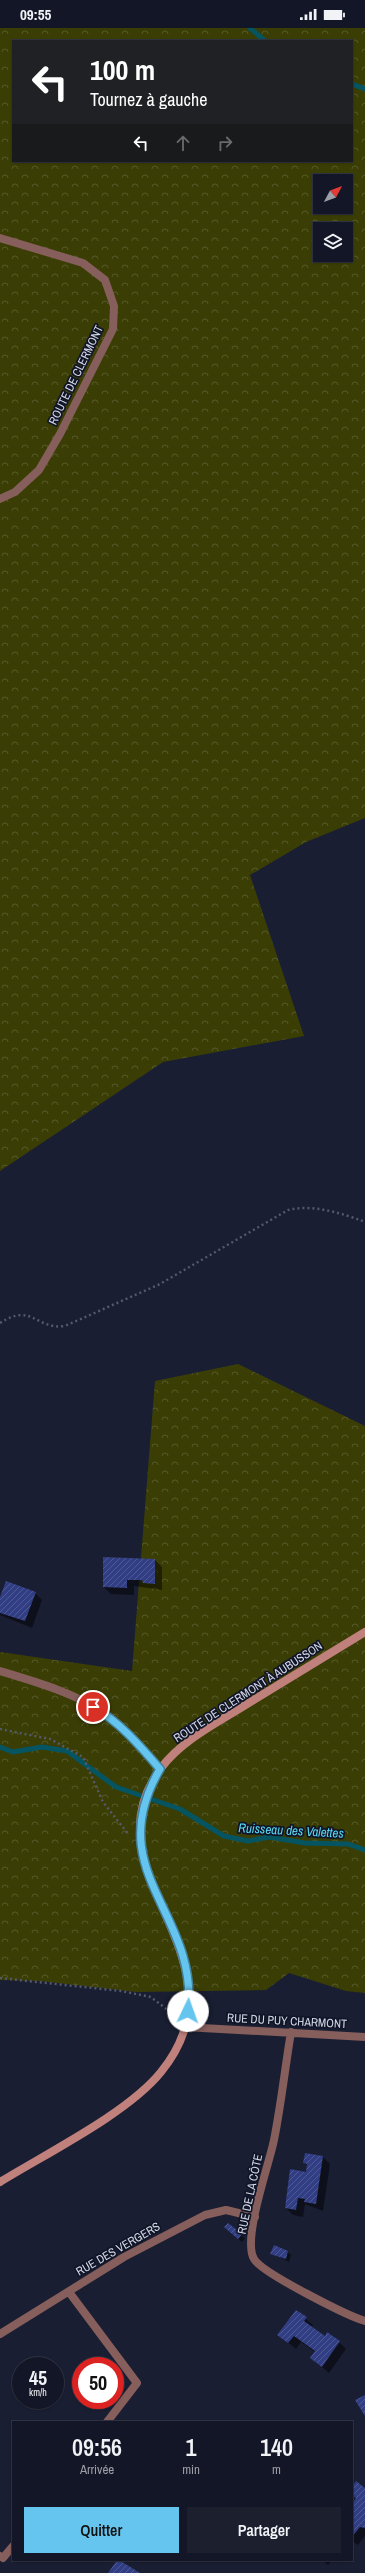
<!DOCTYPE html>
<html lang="fr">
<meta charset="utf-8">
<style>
:root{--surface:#131626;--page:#1c1f2e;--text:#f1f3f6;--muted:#9d9fa7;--line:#323543;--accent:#65c5ee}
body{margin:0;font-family:"Archivo Narrow",sans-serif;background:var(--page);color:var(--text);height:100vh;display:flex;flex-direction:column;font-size:15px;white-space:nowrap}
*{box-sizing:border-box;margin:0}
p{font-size:13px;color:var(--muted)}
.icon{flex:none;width:22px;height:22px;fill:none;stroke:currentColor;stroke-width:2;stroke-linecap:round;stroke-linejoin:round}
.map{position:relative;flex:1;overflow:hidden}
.details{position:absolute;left:12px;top:2393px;width:341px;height:140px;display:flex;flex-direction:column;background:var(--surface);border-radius:0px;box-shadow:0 1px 3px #0004,0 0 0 1px var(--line)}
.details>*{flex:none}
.guide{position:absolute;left:12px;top:12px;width:341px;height:122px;border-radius:0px;box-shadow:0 1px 3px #0004,0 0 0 1px var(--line);background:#202124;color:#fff;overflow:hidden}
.needle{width:26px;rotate:49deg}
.fabs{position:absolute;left:313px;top:146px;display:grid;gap:8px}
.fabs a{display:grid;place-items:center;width:40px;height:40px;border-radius:0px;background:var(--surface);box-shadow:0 1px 3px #0004,0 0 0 1px var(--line);font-size:20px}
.speed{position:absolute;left:12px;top:2329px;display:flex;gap:8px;font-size:20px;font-weight:700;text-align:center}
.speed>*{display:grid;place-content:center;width:52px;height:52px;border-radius:50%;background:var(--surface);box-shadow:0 1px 3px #0004,0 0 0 1px var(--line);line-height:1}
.speed small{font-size:10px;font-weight:400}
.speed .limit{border:6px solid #d22;background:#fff;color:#111}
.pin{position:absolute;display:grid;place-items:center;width:34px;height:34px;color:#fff;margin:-17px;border:2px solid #fff;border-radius:50%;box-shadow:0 1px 4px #0007}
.me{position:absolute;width:44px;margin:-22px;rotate:3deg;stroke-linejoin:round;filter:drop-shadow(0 0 3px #0008)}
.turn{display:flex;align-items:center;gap:14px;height:84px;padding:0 12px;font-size:18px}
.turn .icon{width:52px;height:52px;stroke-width:2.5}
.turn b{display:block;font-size:28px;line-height:34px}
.lanes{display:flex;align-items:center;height:38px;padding:0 12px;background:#0003;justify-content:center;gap:20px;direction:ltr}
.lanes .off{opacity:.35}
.eta{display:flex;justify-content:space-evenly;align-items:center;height:68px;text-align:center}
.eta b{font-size:24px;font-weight:600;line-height:28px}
.button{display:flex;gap:8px;margin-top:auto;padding:8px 12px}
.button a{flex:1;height:46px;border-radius:0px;background:var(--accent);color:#111;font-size:16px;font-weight:600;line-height:46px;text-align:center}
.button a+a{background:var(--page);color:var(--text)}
.status{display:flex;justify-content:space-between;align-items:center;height:28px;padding:0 20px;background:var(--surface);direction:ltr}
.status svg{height:11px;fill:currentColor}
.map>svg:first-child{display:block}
.forest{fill:url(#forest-crowns);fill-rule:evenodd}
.shadow{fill:#0007}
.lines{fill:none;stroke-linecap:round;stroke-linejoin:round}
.stream{stroke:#055462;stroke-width:5}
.building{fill:url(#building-hatch)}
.path{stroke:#54596b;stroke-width:2.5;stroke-dasharray:2 3;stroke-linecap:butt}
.minor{stroke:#865e5b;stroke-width:8}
.tertiary{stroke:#865e5b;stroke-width:8}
.secondary{stroke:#c0817c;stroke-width:8}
.route-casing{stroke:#42809b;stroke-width:10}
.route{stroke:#65c5ee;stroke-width:7}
.labels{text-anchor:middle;stroke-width:3.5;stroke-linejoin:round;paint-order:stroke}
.street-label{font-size:12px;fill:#d4d8e6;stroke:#111528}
.water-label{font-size:13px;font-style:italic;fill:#58d9f4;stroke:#111528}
</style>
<div class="status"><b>09:55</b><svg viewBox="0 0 49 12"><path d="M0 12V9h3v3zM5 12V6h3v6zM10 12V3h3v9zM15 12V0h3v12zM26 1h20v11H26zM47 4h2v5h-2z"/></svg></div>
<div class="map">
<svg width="365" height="2545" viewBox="0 0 365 2545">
<defs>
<pattern id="forest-crowns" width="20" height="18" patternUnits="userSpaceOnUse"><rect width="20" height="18" fill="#3b3e04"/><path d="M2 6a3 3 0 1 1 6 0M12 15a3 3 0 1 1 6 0" fill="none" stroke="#565929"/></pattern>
<pattern id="building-hatch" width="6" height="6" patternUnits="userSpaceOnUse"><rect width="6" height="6" fill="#313e83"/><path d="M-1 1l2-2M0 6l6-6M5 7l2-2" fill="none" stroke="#4e5995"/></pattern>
</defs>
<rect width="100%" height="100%" fill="#191e32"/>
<!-- forest -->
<path class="forest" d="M0,0H365V790L306,814L250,847L304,1008L163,1034L0,1143ZM13,13H352V133H13ZM320,153H346V179H320ZM320,201H346V227H320Z
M238,1336L365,1398V1965L346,1963L289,1945L266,1962L136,1964L40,1953L0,1952V1624L132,1643L155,1353Z"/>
<!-- shadow -->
<path class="shadow" d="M155,1532L162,1539V1562L134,1558V1567L111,1566L104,1559Z
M35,1565L42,1572L32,1600L0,1587V1571Z
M323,2129L330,2136L323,2183L305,2176L303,2189L293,2187L286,2180L307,2145L308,2138L304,2135Z
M229,2202L241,2207L245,2210L242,2214Z
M274,2219L288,2224L291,2227L289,2234L271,2225Z
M296,2283L313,2297L312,2299L325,2309L339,2314L346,2321L329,2345L311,2330L315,2324L301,2314L296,2321L279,2307Z
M352,2461H365V2508L358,2517L352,2513V2478L357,2471L352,2466Z
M322,2532H332L328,2537Z"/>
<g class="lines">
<!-- stream -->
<path class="stream" d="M250,0L265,13
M352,56L365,61
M0,1719L13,1724L42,1719L67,1723L116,1759L180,1781L224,1808L248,1813L269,1809L305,1815L348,1816L365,1822"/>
</g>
<!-- building -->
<path class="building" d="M103,1529L155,1531V1556L143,1555L142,1552H127V1560L103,1559Z
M6,1553L36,1564L25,1593L0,1585V1569Z
M305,2125L323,2128L316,2176L304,2174L305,2171L298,2170L296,2182L285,2180L290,2141L306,2144L307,2136L303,2135Z
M228,2195L242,2206L238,2211L224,2199Z
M274,2217L288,2223L286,2231L270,2226Z
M296,2282L307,2289L304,2293L325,2308L327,2304L340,2313L322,2339L310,2330L315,2323L294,2308L288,2315L277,2307Z
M365,2367V2388L355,2372Z
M356,2453L365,2460V2500L360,2499L352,2509V2476L356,2470L352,2467V2459Z
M117,2532H119L140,2545H108Z"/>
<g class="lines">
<!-- path -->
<path class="path" d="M0,1295C33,1274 35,1302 65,1298L160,1256L288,1182C312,1176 342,1185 365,1194
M0,1701L50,1711L83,1729L103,1774L129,1807
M0,1950L121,1963L151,1969L174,1987"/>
<!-- minor -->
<path class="minor" d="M0,1643C36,1654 72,1664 103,1684C125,1699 143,1721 160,1741
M184,1999L365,2009
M291,2004C285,2040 281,2077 274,2112C269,2137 242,2211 254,2231C262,2245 348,2288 365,2293
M69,2264L137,2355L107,2394
M0,2306L124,2229L205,2187L226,2182L255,2189
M0,2528L3,2530L13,2518"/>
<!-- tertiary -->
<path class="tertiary" d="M0,210L83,235L105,252L114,278L113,301L60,406L39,442L15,464L0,471"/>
<!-- secondary -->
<path class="secondary" d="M0,2154C47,2125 128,2085 161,2044C253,1931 83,1843 161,1740C182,1712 217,1695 247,1676C286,1652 326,1628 365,1604"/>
</g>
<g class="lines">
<!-- route casing -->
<g class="route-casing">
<path id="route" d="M93,1679C120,1694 140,1718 160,1741C100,1844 199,1885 188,1983"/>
</g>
<!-- route -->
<use href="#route" class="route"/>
</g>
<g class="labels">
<!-- street labels -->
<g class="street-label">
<text transform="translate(76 347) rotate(-64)" y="4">ROUTE DE CLERMONT</text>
<text transform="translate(248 1664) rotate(-33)" y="4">ROUTE DE CLERMONT À AUBUSSON</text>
<text transform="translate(287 1993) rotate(3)" y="4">RUE DU PUY CHARMONT</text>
<text transform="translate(250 2166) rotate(-78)" y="4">RUE DE LA CÔTE</text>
<text transform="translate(118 2221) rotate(-30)" y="4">RUE DES VERGERS</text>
</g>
<!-- water labels -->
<g class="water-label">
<text transform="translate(291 1802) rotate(3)" y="5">Ruisseau des Valettes</text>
</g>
</g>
</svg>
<div class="fabs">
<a><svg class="needle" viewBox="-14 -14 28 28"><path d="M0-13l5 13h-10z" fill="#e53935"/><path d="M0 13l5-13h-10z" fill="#9d9fa7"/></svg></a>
<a><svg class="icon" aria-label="layers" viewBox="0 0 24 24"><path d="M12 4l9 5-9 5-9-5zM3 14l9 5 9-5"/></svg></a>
</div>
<div class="speed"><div>45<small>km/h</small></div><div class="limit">50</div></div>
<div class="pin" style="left:93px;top:1679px;background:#d93025"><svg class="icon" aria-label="arrive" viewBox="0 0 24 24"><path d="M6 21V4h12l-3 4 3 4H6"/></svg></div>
<svg class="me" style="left:188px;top:1983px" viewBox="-20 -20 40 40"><circle r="19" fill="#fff"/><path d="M0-13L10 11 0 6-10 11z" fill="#65c5ee"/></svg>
<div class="guide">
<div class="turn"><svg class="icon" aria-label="left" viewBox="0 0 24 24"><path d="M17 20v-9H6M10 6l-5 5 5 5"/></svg><div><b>100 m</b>Tournez à gauche</div></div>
<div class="lanes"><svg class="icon" aria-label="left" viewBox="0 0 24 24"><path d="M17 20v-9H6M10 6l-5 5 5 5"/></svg><svg class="icon off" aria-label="ahead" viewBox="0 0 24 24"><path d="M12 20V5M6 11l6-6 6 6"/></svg><svg class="icon off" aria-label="right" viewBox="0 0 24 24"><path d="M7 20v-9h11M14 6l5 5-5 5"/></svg></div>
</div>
<section class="details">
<div class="eta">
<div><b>09:56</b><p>Arrivée</p></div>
<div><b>1</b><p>min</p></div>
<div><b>140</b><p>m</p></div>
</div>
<div class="button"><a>Quitter</a><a>Partager</a></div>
</section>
</div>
